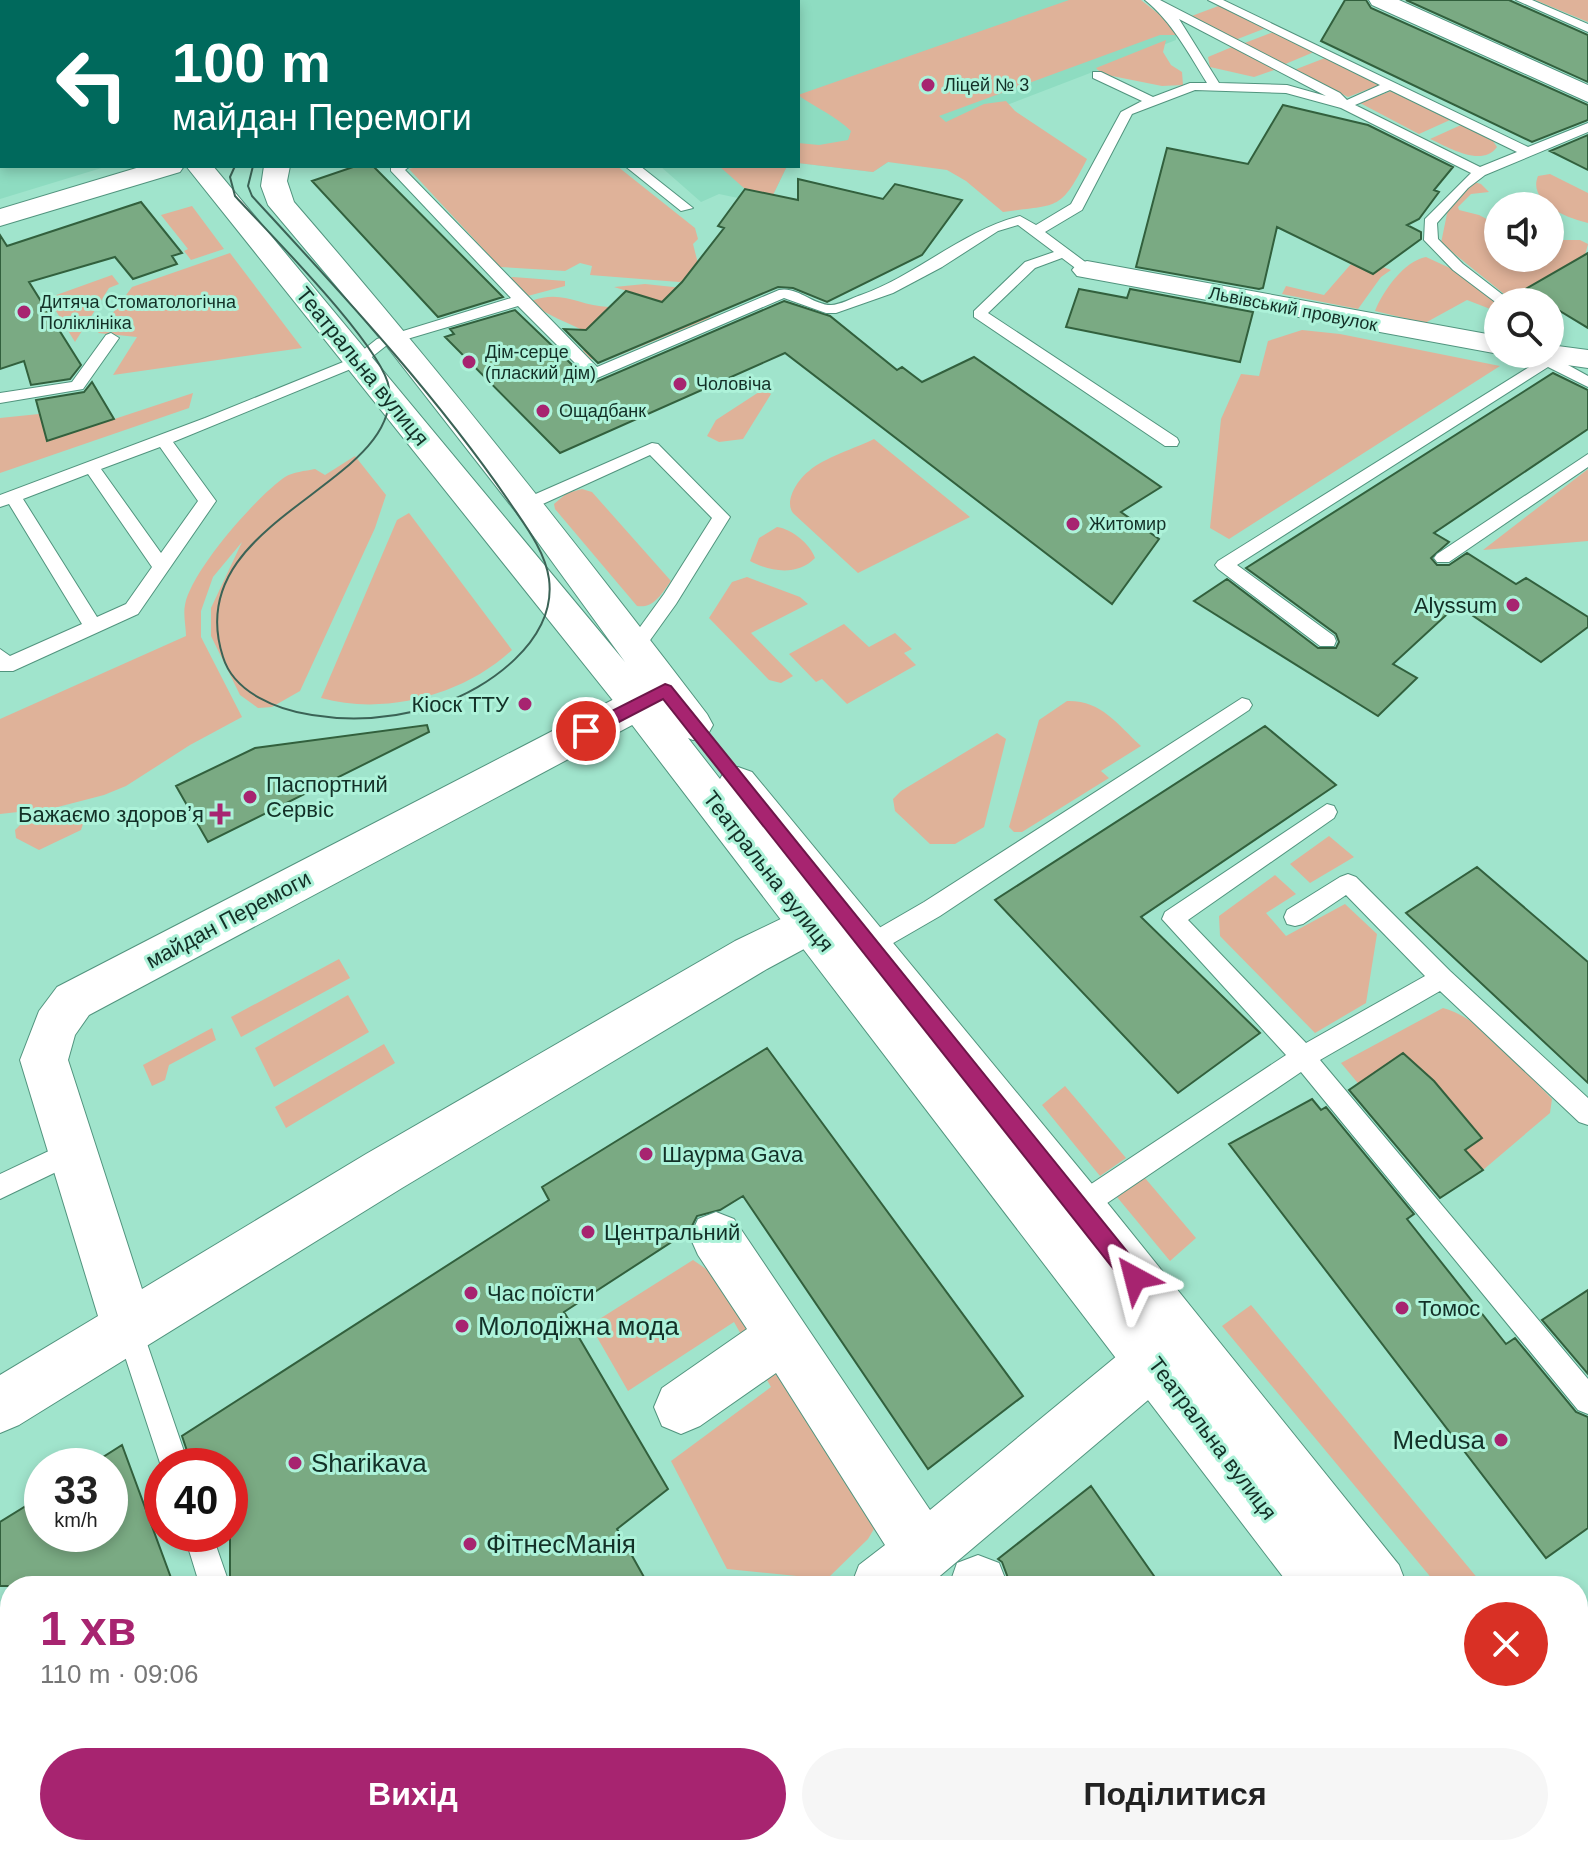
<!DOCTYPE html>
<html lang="uk">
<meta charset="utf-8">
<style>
:root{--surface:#fff;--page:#f6f6f6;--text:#222;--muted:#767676;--accent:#a72470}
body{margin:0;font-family:Helvetica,sans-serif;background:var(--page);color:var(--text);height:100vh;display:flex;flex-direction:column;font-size:30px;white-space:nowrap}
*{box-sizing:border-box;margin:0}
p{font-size:26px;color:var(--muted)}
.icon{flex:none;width:44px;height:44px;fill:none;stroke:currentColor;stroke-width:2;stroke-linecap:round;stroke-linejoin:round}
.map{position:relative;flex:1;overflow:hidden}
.side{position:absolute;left:0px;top:1576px;width:1588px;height:280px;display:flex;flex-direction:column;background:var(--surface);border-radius:32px 32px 0 0;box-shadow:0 4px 12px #0003}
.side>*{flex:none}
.hud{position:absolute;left:0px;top:0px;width:800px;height:168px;box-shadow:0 4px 12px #0003;background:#00695c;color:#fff;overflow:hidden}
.fabs{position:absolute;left:1484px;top:192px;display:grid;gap:16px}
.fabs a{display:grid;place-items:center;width:80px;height:80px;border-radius:50%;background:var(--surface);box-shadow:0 4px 12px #0003;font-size:40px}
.speed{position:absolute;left:24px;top:1448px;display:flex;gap:16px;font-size:40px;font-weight:700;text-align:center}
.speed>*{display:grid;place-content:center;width:104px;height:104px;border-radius:50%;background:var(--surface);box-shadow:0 4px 12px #0003;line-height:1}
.speed small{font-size:20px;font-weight:400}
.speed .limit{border:12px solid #d22;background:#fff;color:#111}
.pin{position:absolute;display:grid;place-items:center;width:68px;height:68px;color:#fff;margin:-34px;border:4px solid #fff;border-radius:50%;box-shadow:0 2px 8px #0007}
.me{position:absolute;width:88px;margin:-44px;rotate:322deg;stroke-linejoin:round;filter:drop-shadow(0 0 6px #0008)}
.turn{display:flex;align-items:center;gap:28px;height:168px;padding:0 40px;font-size:36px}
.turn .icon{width:104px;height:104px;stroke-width:2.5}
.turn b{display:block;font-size:56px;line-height:68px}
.round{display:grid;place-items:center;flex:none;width:84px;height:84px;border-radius:42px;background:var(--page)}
.summary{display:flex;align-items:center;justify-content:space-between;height:136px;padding:0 40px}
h1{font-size:48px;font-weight:700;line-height:60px;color:var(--accent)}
.primary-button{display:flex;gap:16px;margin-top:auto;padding:16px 40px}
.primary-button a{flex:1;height:92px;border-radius:48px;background:var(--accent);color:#fff;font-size:32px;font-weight:700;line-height:92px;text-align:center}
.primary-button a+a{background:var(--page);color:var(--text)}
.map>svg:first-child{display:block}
.built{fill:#8edcc1}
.green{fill:#dfb299}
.building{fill:#7aaa83;stroke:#32603d;stroke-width:2}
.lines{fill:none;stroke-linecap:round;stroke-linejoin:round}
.lane-casing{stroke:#51947e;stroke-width:2}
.street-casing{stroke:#51947e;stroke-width:2}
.secondary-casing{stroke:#51947e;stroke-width:2}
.highway-casing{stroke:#51947e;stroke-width:2}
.lane{fill:#fff;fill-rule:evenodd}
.street{fill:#fff;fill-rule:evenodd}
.secondary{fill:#fff;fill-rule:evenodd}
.highway{fill:#fff;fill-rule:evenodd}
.tram{stroke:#3b6356;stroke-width:2}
.route{fill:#a72470;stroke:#6d1749;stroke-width:2}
.poi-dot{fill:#a72470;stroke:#adf2d9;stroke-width:3}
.labels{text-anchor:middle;stroke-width:6;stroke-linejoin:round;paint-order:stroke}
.far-poi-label{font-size:18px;fill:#133027;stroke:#adf2d9;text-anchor:start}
.far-street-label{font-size:18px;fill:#133027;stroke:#adf2d9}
.street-label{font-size:22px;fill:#133027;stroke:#adf2d9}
.poi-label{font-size:22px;fill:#133027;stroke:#adf2d9;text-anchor:start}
.near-poi-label{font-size:26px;fill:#133027;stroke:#adf2d9;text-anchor:start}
</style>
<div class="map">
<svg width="1588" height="1856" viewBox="0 0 1588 1856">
<rect width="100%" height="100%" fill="#a0e4cc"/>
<!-- built -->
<path class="built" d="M0,0H650L2,2V166H108L0,199Z
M793,0H1117L1176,30V40L929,135L873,172L798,163V2H786Z
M660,166H787L773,195L745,189L738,198L719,194L701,202Z"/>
<!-- green -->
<path class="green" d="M1069,0H1141L1170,23L1176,35H1160L939,116L946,122L984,104L1006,101L1015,111L1087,159C1060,212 1059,204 1003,212L966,181L947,170L888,162L873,172L798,163V143L819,145L848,140L851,131C836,116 816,108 798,95Z
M1535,0H1588V22Z
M1221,5L1266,28L1235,40L1189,17Z
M1273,32L1314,52L1283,65L1242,44Z
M1166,40L1163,52L1171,65L1182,72L1183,85L1162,86L1102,74L1096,68Z
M1232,47L1277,69L1254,77L1210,67L1208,57Z
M1325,58L1379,85L1348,97L1294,70Z
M1391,91L1450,120L1419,134L1360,103Z
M1461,125L1493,141L1497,147C1482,168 1448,147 1430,139Z
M420,166H617L695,228L698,239L693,244L702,279L679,282L590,275L592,266L580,263L565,271L500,267L409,169Z
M719,166H787L773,195L745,189Z
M1550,174L1588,193V223C1568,219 1527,202 1538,176Z
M1474,182L1481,184L1489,192L1471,194L1458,207L1459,210L1479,215L1498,225V258H1550V240H1580L1588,244L1585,255L1524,289L1545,302H1514L1441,243L1448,209Z
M192,206L224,249L191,260L184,251L188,249L161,215Z
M230,253L302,348L113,375L137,337L98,333L132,287Z
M1426,257L1465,275L1498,304V312L1467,300L1425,323L1375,311C1383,291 1404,261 1426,257Z
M1351,264L1372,274L1383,267L1391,270L1381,277L1358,309L1282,294L1286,286L1324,295Z
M112,275L119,284L109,288L75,342L48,298Z
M513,277L565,281V286L524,297L508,278Z
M645,284L683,288L709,301L710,318L605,361L591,359L583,351L590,334C575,325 539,313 531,301C563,289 578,306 609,307C630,308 652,306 672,305L614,287Z
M1302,330L1340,334L1500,366L1229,539L1210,528L1221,419L1241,374L1259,376L1268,341Z
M765,388L771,394L743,439L719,442L707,436L716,420Z
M193,393L189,408L0,473V418L39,414L48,441Z
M874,439L970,517L858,573L794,514C783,503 797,480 809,471C823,458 856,448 874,439Z
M355,456L386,495L375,528L300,691L272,707L258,708L240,695L211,636V608L242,542L213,577L201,611V637L242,717L190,745L126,786L104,795L54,808L0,814V719L186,636C186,627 183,614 185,605C191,571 256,497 285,477C293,472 305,471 315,469L325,475Z
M1588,469V541L1483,550Z
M582,489L592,492L671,581C662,593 654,609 637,606L555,509L554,504L567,493Z
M409,513L512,650C464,695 385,716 321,698L397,520Z
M777,527C792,529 810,544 815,558C798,576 770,572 750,561L759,538Z
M747,577L800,597L808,604L751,633L793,676L781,683L769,680L709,618L732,582Z
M844,624L869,647L895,633L912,649L904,653L916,665L847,704L822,679L816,682L789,654Z
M1067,701C1101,700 1117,724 1141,746L1101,771L1109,778L1022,832H1014L1009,827L1039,720Z
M997,733L1006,739L984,827L955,844H930L895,811L893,799L901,791Z
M80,810L86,815L81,830L39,850L16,838L15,830L22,823Z
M1329,836L1354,857L1310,883L1290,864Z
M1275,875L1296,894L1266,913L1286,936L1345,904L1377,934L1366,1003L1315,1033L1220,936L1219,916Z
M339,959L350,978L241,1037L231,1017Z
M348,995L369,1032L274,1087L255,1048Z
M1443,1008C1482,1018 1523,1070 1552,1099L1550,1113L1483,1170L1465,1150L1482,1138L1434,1082L1383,1113L1341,1063Z
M212,1028L216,1040L169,1065L165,1080L152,1086L143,1065Z
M384,1044L395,1063L286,1128L275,1107Z
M1065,1086L1126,1158L1100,1176L1042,1105Z
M1145,1178L1196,1238L1170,1261L1117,1197Z
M693,1260L759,1305L887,1507L868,1539L827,1579L727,1569L671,1461L771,1387L734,1322L628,1391L590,1325Z
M1251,1305L1484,1586H1438L1222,1326Z
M1578,1699L1588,1711V1767L1578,1755Z
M167,1846H389L394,1856H162Z
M651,1846H926L928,1851L922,1856H639Z
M938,1846H1010L1013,1852L1021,1846H1057L1063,1856H943Z"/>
<!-- building -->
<path class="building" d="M1345,0H1366L1371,8L1588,105V120L1532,142L1321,41Z
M1406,0H1509L1588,35V82Z
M1283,105L1368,125L1453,167L1434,190L1439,192L1419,219L1407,225L1421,232V239L1373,274L1277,227L1263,288L1259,289L1136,267L1167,148L1248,164Z
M1588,135V170L1550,151Z
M356,166H373L503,297L438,317L312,181Z
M798,179L883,199L895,184L962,200L922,255L827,302L793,288L778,287L598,363L564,329L586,330L626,291L662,302L682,282L724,228L718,226L745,189L798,200Z
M141,202L182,253L172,256L177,264L133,279L115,257L29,282L81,365L70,379L31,385L24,361L0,369V235L7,246Z
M1588,253V328L1550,305V302L1524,290Z
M1079,289L1127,298L1130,289L1253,312L1240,362L1066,327Z
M784,301L830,316L897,370L902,367L922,382L974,357L1161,487L1121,512L1159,539L1112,604L785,353L560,453L445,337L454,334L450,329L515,310L587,379L596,382Z
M1553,373L1588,390V429L1434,533L1449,542L1431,558L1437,565H1449L1467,553L1516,584L1526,578L1588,617V627L1541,662L1457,605L1393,664L1417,678L1378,716L1194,601L1227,579L1318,648H1336L1339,642L1336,634L1246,568Z
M92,382L114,419L47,441L36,400L84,392Z
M427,725L429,732L208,842L176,786L255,748Z
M1265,726L1336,785L1141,917L1260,1033L1178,1093L995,900Z
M1477,867L1588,962V1083L1406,913Z
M767,1048L1023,1396L928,1469L743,1196L720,1210L697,1216L690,1230L564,1312L668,1489L617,1529L649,1586H233L230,1577V1466H192L182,1436L549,1200L542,1187Z
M1403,1053L1434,1081L1482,1138L1465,1150L1483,1170L1440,1198L1349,1090Z
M1312,1099L1321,1110L1326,1107L1414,1214L1407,1219L1506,1344L1515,1338L1576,1412L1588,1417V1528L1546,1558L1229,1144Z
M1588,1290V1374L1542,1320Z
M122,1445L174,1586H0V1522L42,1496V1534H110V1466H89Z
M1091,1486L1161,1586H1011L1002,1562L998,1559Z"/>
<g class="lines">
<!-- lane casing -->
<g class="lane-casing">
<path id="lane" d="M1145,0H1160L1340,93L1347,100L1380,85L1208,0H1223L1528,147L1588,123V132L1485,175L1468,188L1437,223L1438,239L1463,264L1512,302L1498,304L1453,270L1424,240L1425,219L1471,173L1341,108L1286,93L1195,90L1132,114L1082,210L1045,232L1092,267V273H1082L1062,258L1035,268L988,313L1177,438L1179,442L1177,446H1165L974,317V311L1025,262L1054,252L1018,225L998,231L942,267L893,293L836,313H826L784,298L595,379L589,377L518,306L387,345L363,364L173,442L216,501L138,614L13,671H0V649L10,656L82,624L9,504L0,507V495L205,418L353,358L377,339L511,298L391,171V166H410L405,170L597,367L779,290C797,286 813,305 831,305C840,305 852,298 861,295C917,275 962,231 1020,216L1036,225L1071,204L1121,112L1142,101L1093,78V72H1101L1153,97L1190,83H1207C1188,52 1171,21 1145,0ZM1179,19L1326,96L1287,85L1219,83ZM1390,90L1517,152L1480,167L1355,105ZM160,447L198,501L161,553L101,469ZM88,474L152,567L126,604L97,617L23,499Z
M1516,0H1532L1588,24V32Z
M625,166H640L693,208L681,211Z
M111,333L119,338L83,389L0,403V393L72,382L106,335Z
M1550,344L1564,355L1559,360L1588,376V387L1548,367L1237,565L1334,636L1336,641L1334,646H1320L1218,569L1215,565L1218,561L1550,354Z
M652,443L658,444L730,517L676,604L643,650L636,652L627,645L664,594L712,518L650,455L534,508L528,510L519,504L522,500Z
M1588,454V467L1449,562H1437L1434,558L1437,554Z
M1242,698L1249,700L1252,705L1249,710L940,916L876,953L868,956L860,953L857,946L860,939L924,902Z
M1327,804L1334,806L1337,812L1334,818L1188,920L1306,1043L1425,976L1346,895L1303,924L1295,926L1287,924L1284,917L1287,910L1340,877L1348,874L1356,877L1450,971L1588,1098V1125L1579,1122L1440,991L1320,1060L1588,1379V1414L1578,1410L1301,1072L1088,1216L1079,1219L1070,1216L1066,1207L1070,1198L1286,1055L1162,919L1165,912Z
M70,1141L79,1145L82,1153L79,1161L0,1199V1174Z
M128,1313L137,1317L141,1326L189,1466H162V1469L161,1466L115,1326L119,1317Z
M184,1534H212L230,1586H200Z
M1588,1612V1647L1578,1651V1616Z
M10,1832V1846H31L27,1856H0V1837Z
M70,1846H102L100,1856H68Z"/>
</g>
<!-- street casing -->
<g class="street-casing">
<path id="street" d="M1087,261L1498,336L1499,354L1077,276L1072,270L1077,264Z
M1550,345L1588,350V368L1539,361L1535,354H1550Z
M665,676L679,680L684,690L679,700L89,1015L75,1035L68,1060L142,1289L366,1154L735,941L839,891L854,896L861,909L854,922L767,969L402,1188L19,1425L0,1433V1375L98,1316L20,1060L39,1011L57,987L651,680Z
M716,1212L734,1219L930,1510L1135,1341L1154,1333L1173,1341L1181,1360L1173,1379L928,1586H851L859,1565L885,1545L776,1373L700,1426L681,1434L662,1426L654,1407L662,1388L747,1329L698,1255L690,1237L698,1219Z
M978,1555L999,1563L1008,1586H949L957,1563Z
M517,1846H588L584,1856H512Z
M1104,1846H1170L1175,1856H1108Z"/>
</g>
<!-- secondary casing -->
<g class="secondary-casing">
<path id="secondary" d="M143,166H184L180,172L0,226V209Z
M186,166H213L625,662L516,512L385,344L268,205L261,186L264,166H290L287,181L294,202C438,368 574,540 707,714L713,725L707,736L693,740L688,738L720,779L724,772L738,767L752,772L1097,1190L1399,1565L1407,1586H1290L623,713Z
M1578,1809L1588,1813V1856H1498L1494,1846H1578Z"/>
</g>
<!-- highway casing -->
<g class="highway-casing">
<path id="highway" d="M1369,0H1399L1588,85V102L1372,5Z"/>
</g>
<!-- lane -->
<use href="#lane" class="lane"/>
<!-- street -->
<use href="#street" class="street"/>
<!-- secondary -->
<use href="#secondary" class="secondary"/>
<!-- highway -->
<use href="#highway" class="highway"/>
<!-- tram -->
<path class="tram" d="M687,2L693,0
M235,166L230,177L235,196C267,231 384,348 389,388C402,487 178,519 223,657C234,693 278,710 312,715C355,722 397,718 438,705C488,689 557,640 549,579C545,550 524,524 508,500C433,391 341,293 252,196L248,186L253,166"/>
</g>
<!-- route -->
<path class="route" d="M665,684L671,686L1142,1270L1146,1278L1142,1286L1135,1289L1127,1286L663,699L592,736H580V727Z"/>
<!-- markers -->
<g class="poi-dot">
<circle cx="928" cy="85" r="8"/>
<circle cx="24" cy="312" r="8"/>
<circle cx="469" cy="362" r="8"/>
<circle cx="680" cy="384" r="8"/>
<circle cx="543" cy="411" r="8"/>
<circle cx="1073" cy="524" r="8"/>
<circle cx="1513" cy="605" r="8"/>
<circle cx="525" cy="704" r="8"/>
<circle cx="250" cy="797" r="8"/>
<path d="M216 802h8v8h8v8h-8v8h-8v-8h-8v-8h8z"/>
<circle cx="646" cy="1154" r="8"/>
<circle cx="588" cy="1232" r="8"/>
<circle cx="471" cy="1293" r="8"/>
<circle cx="1402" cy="1308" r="8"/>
<circle cx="462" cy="1326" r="8"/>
<circle cx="1501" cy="1440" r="8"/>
<circle cx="295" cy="1463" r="8"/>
<circle cx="470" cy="1544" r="8"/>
</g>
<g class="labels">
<!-- far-poi labels -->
<g class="far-poi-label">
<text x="944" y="91">Ліцей № 3</text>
<text x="40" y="308">Дитяча Стоматологічна<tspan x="40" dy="21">Поліклініка</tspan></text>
<text x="485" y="358">Дім-серце<tspan x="485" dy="21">(плаский дім)</tspan></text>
<text x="696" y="390">Чоловіча</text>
<text x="559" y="417">Ощадбанк</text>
<text x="1089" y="530">Житомир</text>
</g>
<!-- far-street labels -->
<g class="far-street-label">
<text transform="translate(1293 309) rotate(11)" y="6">Львівський провулок</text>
</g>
<!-- street labels -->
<g class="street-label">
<text transform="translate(363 366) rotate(51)" y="8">Театральна вулиця</text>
<text transform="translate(769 871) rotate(52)" y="8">Театральна вулиця</text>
<text transform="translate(228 919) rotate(-28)" y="8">майдан Перемоги</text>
<text transform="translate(1213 1438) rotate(53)" y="8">Театральна вулиця</text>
</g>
<!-- poi labels -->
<g class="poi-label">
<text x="1497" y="613" text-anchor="end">Alyssum</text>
<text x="509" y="712" text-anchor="end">Кіоск ТТУ</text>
<text x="266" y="792">Паспортний<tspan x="266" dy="25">Сервіс</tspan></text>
<text x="204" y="822" text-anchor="end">Бажаємо здоровʼя</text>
<text x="662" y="1162">Шаурма Gava</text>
<text x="604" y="1240">Центральний</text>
<text x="487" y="1301">Час поїсти</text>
<text x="1418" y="1316">Томос</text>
</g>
<!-- near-poi labels -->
<g class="near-poi-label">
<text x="478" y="1335">Молодіжна мода</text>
<text x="1485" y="1449" text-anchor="end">Medusa</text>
<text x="311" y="1472">Sharikava</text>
<text x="486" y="1553">ФітнесМанія</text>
</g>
</g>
</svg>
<div class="fabs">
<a><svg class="icon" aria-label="sound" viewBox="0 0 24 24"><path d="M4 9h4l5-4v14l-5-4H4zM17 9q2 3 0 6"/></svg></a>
<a><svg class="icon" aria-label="search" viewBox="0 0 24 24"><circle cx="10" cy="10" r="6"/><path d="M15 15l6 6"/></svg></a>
</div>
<div class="speed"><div>33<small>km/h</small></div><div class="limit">40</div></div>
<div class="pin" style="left:586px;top:731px;background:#d93025"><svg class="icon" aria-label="arrive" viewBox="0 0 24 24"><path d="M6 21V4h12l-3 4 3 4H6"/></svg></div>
<svg class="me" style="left:1135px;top:1278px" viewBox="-20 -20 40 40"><path d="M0-17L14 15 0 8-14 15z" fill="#a72470" stroke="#fff" stroke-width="4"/></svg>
<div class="hud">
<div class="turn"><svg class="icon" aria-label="left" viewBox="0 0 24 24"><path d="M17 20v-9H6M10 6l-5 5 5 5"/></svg><div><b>100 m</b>майдан Перемоги</div></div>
</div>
<section class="side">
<div class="summary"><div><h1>1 хв</h1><p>110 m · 09:06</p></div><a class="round" style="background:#d93025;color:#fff"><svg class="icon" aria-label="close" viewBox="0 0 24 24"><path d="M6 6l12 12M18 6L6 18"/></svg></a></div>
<div class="primary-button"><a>Вихід</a><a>Поділитися</a></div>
</section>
</div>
